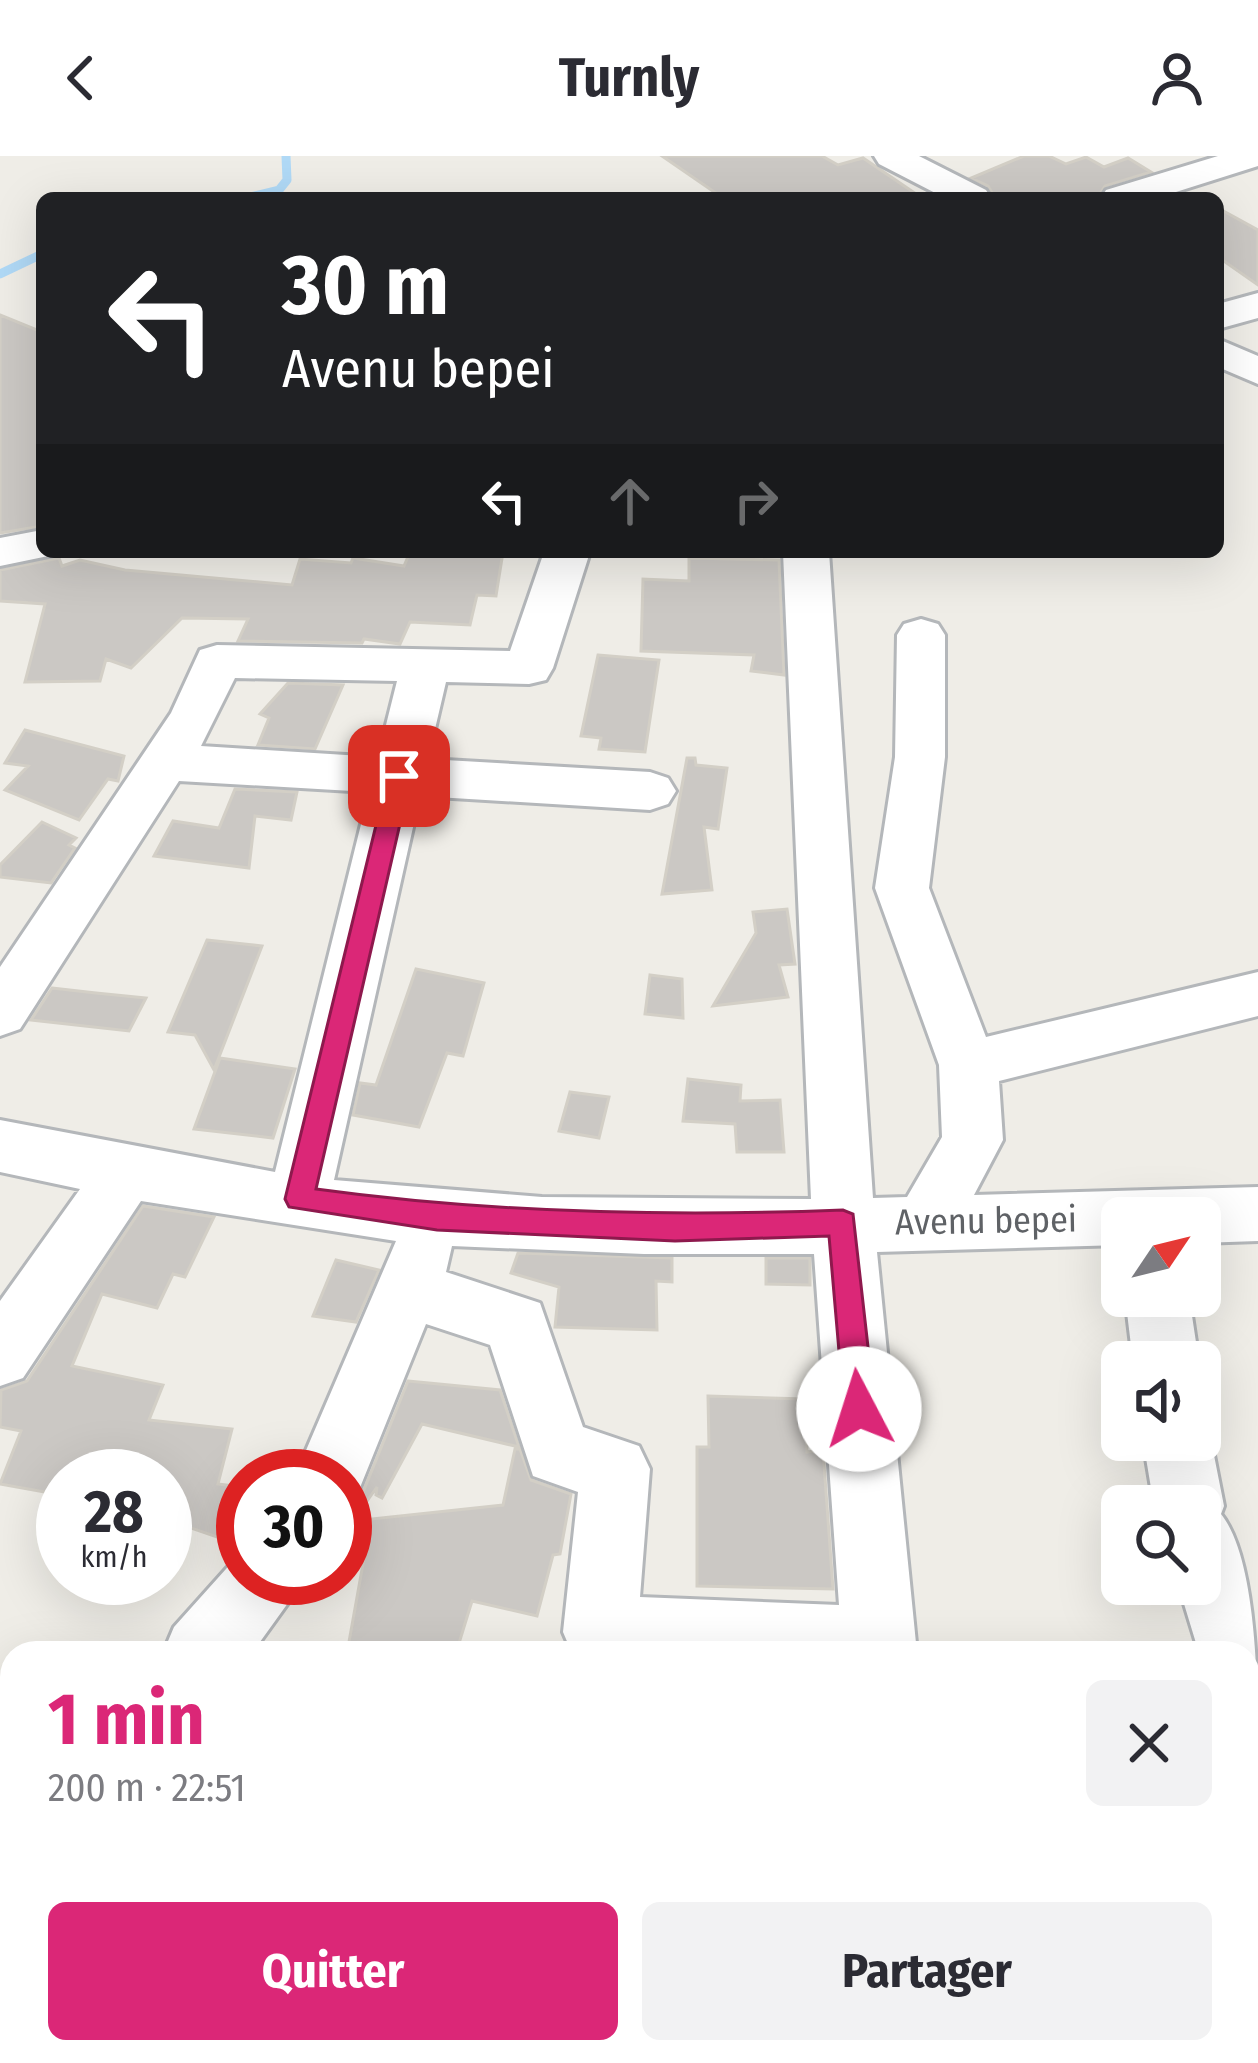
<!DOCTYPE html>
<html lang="fr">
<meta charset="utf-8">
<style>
:root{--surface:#fff;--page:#f2f2f3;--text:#2b2b33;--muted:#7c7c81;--accent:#db2777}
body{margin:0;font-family:"Fira Sans Condensed",sans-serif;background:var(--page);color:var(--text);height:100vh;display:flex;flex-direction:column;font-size:45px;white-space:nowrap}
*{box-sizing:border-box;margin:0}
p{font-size:39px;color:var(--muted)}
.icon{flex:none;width:66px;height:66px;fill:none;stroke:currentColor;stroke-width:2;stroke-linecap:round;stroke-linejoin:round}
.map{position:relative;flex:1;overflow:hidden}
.drawer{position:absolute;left:0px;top:1485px;width:1260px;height:423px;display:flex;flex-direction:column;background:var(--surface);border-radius:36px 36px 0 0;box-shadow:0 12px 48px #0002}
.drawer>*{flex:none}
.guide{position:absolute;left:36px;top:36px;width:1188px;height:366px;border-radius:18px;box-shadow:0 12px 48px #0002;background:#202124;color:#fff;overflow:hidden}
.needle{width:78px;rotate:55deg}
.controls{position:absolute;left:1101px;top:1041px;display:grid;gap:24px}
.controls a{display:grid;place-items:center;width:120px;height:120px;border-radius:18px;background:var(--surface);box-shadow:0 12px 48px #0002;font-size:60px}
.speed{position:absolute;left:36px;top:1293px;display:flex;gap:24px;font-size:60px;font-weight:700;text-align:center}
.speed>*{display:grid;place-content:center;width:156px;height:156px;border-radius:50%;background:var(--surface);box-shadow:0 12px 48px #0002;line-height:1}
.speed small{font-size:30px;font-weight:400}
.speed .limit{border:18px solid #d22;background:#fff;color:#111}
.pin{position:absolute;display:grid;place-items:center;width:102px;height:102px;color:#fff;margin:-51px;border-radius:24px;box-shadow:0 6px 18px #0006}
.me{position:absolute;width:132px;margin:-66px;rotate:355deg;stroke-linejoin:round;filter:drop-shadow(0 0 9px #0008)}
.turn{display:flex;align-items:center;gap:42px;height:252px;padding:0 48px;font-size:54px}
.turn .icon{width:156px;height:156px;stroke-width:2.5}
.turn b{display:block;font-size:84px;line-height:102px}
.lanes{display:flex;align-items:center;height:114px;padding:0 48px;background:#0003;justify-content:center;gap:60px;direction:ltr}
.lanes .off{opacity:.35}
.round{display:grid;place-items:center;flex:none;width:126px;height:126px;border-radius:18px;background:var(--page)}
.head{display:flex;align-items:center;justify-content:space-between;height:204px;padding:0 48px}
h1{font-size:72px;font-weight:700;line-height:90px;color:var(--accent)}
.action{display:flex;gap:24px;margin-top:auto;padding:24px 48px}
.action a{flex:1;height:138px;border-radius:18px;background:var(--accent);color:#fff;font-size:48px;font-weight:700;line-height:138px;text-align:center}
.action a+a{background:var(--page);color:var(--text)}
header{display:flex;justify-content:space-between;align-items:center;height:156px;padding:0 48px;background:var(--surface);font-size:54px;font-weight:700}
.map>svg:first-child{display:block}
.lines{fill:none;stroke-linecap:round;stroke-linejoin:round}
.stream{stroke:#b0d9f6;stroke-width:9}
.building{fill:#cbc8c4;stroke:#d3cfc6;stroke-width:3}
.minor-casing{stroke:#b4b7ba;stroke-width:6}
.minor{fill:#fff;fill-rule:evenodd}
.route{fill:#db2777;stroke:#8e194d;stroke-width:3}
.labels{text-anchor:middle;stroke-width:9;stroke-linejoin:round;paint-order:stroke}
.street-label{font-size:36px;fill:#5f6266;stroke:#fff}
</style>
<header><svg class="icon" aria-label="back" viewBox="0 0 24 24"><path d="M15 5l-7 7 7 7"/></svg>Turnly<svg class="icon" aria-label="person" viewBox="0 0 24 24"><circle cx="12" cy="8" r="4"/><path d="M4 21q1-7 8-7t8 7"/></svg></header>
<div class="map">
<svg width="1258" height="1907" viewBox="0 0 1258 1907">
<rect width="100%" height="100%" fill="#efede7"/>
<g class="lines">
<!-- stream -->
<path class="stream" d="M246,42L279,34L287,24L286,0
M0,118L42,98"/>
</g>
<!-- building -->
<path class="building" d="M662,0H822L838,9L863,2L922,42H723Z
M1024,0H1049L1066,8L1086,1L1104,11L1128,2L1151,16L1105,30L1097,42H995L988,30L971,22Z
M1218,52L1258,74V129L1218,101Z
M0,159L42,176V370L0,377Z
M410,396H503L496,440L477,439L470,469L410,466L400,488L364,483L362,487L238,485L248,463L182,462L131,512L106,503L100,525L25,526L45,448L0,445V414L59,402L62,410L80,404L125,414L292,429L300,403L351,407L353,402L404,410Z
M689,402L779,404L784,519L751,515L754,499L641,495L643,423L689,425Z
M598,499L659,504L645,596L599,593L601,582L581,580Z
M288,527L343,529L315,593L258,589L269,562L260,558Z
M25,574L124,600L118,625L108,623L79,664L5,634L28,610L5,607Z
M687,602H695L696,609L727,612L718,673L704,671L712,734L662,738Z
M235,633L297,636L291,664L255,660L249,712L154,700L173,665L219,672Z
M42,666L76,682L69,689L75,692L51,727L0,721V709Z
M787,753L795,808L779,809L788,841L713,850L756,777L753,756Z
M207,784L262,790L214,914L195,879L168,876Z
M416,813L484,827L463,900L447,897L419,971L353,959L360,927L376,929Z
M650,819L682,823L683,862L645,858Z
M52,832L96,837L146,842L129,875L31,864Z
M220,902L295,913L273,982L194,973Z
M688,923L741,929L740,945L780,944L784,996H737L735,968L683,965Z
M570,936L609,941L599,982L559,975Z
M143,1050L214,1061L185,1121L173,1118L157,1152L102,1138L72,1210L163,1229L149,1264L232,1273L218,1328L243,1331V1390L165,1363V1320H63L56,1338L0,1328L21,1275L0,1271L1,1234L27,1225Z
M518,1097L672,1102V1126L656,1125L657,1174L555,1171L559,1131L511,1117Z
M766,1102H810V1129L766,1128Z
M336,1104L379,1114L356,1166L313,1160Z
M408,1225L500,1234L519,1291L422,1268L382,1342L376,1339L377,1331L345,1376V1351L359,1346Z
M708,1240L805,1243L807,1296L823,1294L833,1433L697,1430V1291H709Z
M515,1293H520L531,1324L571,1338L560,1398L553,1399L537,1460L472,1445L456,1497H347L371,1363L503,1349Z"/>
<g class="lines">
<!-- minor casing -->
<g class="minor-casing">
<path id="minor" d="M874,0H919L986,34L991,42H945L879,8Z
M1218,0H1258V10L1157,42H1101L1106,34Z
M1258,137V162L1218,173V148Z
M1218,183L1258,200V228L1218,211Z
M42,374V396L58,398L0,410V382Z
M544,396H590L553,512L546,524L529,528L446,526L428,603L650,616L668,622L676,635L668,648L650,654L420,640L334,1024L542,1041L811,1043L783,396H829L873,1042L907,1041L942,981L939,909L875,732L895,601L897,479L904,468L921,463L938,468L945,479V601L929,732L986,881L1258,816V860L999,925L1003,984L974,1039L1258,1031V1085L1200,1087V1062H1122V1089L877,1096L917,1497H572L563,1476L578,1336L533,1320L490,1189L426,1168L355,1344L345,1347V1320H295L396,1085L141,1045L23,1222L0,1230V1145L80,1033L0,1016V964L275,1016L369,636L179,625L20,873L0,880V811L171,557L200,494L217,489L510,495ZM235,522L397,525L378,601L201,590ZM452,1090L644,1098H814L839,1449L640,1441L650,1313L639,1290L583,1271L540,1147L446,1116Z
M1125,1140H1189L1199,1206H1133Z
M1200,1261L1211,1284L1224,1350L1221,1358C1258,1404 1258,1539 1258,1603L1248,1599V1497H1199L1178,1428H1200V1350H1154L1143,1284H1200Z
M243,1394V1422H299L288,1447L252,1497H163L174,1471Z
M0,1553L12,1558V1639L0,1634Z
M12,1657V1746L0,1751V1662Z
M225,1896H318L322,1907H229Z
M857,1896H941V1907H857Z"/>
</g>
<!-- minor -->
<use href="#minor" class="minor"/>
</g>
<!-- route -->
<path class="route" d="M399,612L411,620L316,1033C491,1057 665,1061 843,1054L853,1058L875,1253L870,1264L859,1268L848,1264L844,1253L829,1080L675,1085L437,1074L289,1051L285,1043L388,620Z"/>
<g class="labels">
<!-- street labels -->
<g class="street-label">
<text transform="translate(986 1064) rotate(-1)" y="13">Avenu bepei</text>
</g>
</g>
</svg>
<div class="controls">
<a><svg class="needle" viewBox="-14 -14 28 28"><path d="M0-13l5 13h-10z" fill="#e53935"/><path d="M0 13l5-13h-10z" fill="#7c7c81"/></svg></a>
<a><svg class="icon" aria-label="sound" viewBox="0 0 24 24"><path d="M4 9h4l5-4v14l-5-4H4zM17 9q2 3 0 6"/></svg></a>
<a><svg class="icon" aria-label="search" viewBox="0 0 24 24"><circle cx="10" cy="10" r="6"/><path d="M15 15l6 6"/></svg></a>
</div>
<div class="speed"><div>28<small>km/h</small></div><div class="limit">30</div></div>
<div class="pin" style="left:399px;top:620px;background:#d93025"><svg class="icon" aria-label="arrive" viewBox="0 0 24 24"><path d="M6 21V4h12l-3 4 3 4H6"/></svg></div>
<svg class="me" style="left:859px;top:1253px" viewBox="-20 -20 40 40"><circle r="19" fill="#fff"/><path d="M0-13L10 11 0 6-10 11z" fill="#db2777"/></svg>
<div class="guide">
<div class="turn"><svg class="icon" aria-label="left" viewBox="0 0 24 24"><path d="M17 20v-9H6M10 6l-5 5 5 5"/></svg><div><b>30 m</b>Avenu bepei</div></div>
<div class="lanes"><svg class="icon" aria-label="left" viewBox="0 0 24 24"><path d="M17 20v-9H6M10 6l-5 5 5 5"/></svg><svg class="icon off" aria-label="ahead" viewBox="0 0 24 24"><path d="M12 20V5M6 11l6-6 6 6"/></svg><svg class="icon off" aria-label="right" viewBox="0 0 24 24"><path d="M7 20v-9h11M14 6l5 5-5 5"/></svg></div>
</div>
<section class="drawer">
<div class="head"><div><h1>1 min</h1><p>200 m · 22:51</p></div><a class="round"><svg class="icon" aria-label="close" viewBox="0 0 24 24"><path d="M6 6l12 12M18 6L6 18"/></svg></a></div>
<div class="action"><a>Quitter</a><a>Partager</a></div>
</section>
</div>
